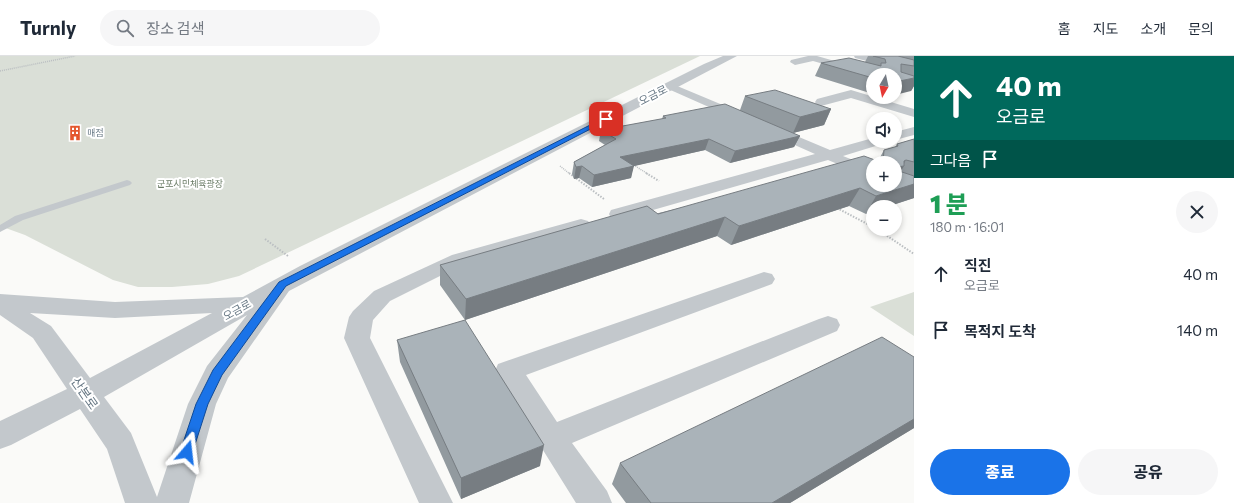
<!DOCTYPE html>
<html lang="ko">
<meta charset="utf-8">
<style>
:root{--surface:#fff;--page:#f6f6f7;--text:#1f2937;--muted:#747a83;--line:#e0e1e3;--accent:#1a73e8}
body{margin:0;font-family:Commissioner,"Noto Sans KR",sans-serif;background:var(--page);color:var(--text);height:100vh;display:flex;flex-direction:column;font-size:15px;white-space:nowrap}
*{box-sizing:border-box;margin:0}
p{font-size:13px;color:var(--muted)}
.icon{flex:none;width:22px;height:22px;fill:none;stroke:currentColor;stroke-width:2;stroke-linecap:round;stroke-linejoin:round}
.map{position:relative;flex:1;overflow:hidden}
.details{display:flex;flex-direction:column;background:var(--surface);width:320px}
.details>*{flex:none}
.top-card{background:#00695c;color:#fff;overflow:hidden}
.needle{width:26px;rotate:189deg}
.fabs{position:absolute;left:866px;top:12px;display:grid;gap:8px}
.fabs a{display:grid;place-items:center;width:36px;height:36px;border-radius:50%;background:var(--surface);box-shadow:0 2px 6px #0003;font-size:20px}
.pin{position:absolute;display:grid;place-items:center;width:34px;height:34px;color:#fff;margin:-17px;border-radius:8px;box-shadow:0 2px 6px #0006}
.me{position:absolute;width:44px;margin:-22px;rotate:17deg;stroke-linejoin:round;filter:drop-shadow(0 0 3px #0008)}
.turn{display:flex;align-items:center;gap:14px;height:84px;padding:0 16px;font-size:18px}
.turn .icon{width:52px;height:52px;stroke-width:2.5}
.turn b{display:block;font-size:28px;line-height:34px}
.then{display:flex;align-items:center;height:38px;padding:0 16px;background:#0003;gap:8px;font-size:15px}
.round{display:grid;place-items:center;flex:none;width:42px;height:42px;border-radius:21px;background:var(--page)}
.overview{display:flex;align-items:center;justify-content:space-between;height:68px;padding:0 16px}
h1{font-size:24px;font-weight:800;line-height:30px;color:#1e9e55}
.cta{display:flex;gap:8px;margin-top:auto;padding:8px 16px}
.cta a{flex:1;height:46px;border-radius:24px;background:var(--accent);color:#fff;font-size:16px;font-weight:800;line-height:46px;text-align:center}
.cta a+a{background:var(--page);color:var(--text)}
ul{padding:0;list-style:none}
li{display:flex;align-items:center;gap:12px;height:56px;padding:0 16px}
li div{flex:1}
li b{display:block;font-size:15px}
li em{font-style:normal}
header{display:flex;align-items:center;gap:24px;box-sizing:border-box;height:56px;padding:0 20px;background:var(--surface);border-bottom:1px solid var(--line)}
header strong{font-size:19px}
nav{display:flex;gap:22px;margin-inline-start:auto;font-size:14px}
.search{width:280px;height:36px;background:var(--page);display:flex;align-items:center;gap:10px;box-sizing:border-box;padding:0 14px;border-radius:22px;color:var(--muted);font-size:15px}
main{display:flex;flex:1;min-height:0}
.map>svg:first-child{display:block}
.green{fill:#dadfd7}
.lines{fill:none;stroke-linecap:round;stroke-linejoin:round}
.path-far1{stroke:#bbbfc2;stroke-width:1.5;stroke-dasharray:1 1;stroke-linecap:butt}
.path{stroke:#bbbfc2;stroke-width:2;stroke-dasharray:1.5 1.5;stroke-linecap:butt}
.service{fill:#c3c8cc;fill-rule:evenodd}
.minor{fill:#c3c8cc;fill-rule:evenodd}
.tertiary{fill:#c3c8cc;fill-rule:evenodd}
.wall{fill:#929a9f}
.shaded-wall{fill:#777d82}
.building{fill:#aab3b9;stroke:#777d82}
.route{fill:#1a73e8;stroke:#114b97}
.labels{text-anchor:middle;stroke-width:4;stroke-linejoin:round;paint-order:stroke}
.far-poi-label{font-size:9px;fill:#657683;stroke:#fff;text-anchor:start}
.far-park-label{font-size:9px;fill:#687a64;stroke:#fff}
.street-label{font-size:11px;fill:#657683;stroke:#fff}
.near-street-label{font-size:13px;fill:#657683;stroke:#fff}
</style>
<header>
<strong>Turnly</strong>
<div class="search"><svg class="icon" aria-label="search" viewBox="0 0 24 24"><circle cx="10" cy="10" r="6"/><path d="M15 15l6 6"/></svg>장소 검색</div>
<nav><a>홈</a><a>지도</a><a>소개</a><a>문의</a></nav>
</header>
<main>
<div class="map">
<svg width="914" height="447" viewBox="0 0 914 447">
<rect width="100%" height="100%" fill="#fafaf8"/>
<!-- green -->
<path class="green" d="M0,0H700L239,220L208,228L172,231H138L113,224L25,179L0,170Z
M914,236V280L870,251Z"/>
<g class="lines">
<!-- path-far1 -->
<path class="path-far1" d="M0,15L75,0
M632,108L648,118
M560,110L570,118"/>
<!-- path -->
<path class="path" d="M569,117L604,143
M646,117L659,125
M837,152L873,171
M877,173L914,198
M265,183L288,200"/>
<!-- service -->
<path class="service" d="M127,124L130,125L132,127L130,129L23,164L0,176V169L15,160Z"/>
<!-- minor -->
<path class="minor" d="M808,0H817L877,17L878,19H873V22L813,5L795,9L790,6L791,4Z
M670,27L830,94L873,82V85H884L882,88L843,100L873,112V123L828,104L618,164L611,162L609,158L611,154L815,98L666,32L664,30L666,28Z
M851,34L914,53V61L851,42L821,50L817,49L815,46L817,43Z
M914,71V79L895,84V76Z
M581,163L588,165L591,169L588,173L466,207L390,245L373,264L370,282L453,447H419L344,282L349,261L353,255L374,235L452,199Z
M764,216L772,218L775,223L772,228L526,319L557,366L819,263L828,260L837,263L840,269L837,275L572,387L607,435L612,447H576L498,322L495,315L498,308Z"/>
<!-- tertiary -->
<path class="tertiary" d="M723,0H737L289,235L228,322L216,348L189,447H125L107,393L80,353L11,389L0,393V365L67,333L33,282L0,259V238L115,246L243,241L300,210L704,8ZM30,257L115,262L212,257L90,322L51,270ZM247,259L207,310L188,348L157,441L131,377L104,341Z
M854,0H871L914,11V17L855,2Z"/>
</g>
<!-- wall -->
<path class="wall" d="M868,0H914V30L911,35L895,19H873V38L815,20L821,7L865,6Z
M745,40L831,53L824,69L793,77L800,80L794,91L730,107L705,94L633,110L631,122L592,131L579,122L574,123L572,118L574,106L605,89L599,85L601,74L662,63L663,60L740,54Z
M914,83V142L866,158L849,150L731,189L717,180L465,264L440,229V209L878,105L884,94L895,91L897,88Z
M397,284L540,410L461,443L400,306Z
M914,301V372L790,447H626L612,428L620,407Z"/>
<!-- shaded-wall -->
<path class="shaded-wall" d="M914,22V30L911,35L895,39V26Z
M831,53L824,69L793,77L800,61Z
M800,80L794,91L730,107L735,95Z
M709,83L705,94L617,114L620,101Z
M906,104L902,111L904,110L895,125L897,111Z
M582,110L579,122L574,123L576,111Z
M634,110L631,122L592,131L594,119Z
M914,128V142L886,151H873V156L866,158L876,140Z
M860,132L849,150L731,189L739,170Z
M725,161L717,180L465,264L466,243Z
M914,363V372L790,447H772Z
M544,389L540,410L461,443V422Z"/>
<!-- building -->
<path class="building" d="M873,0H898L914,4V10L901,8V16L914,20V22L895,26V19H873V22L821,7L849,2L881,10V7H886L885,3Z
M775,34L831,53L800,61L745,40Z
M725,48L800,80L735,95L709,83L620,101L634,110L594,119L582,110L576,111L574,106L616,83L601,74L666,62L663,60Z
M914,83V106L906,104L904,105V110L897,111L899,115L914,120V128L876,140L860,132L739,170L725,161L466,243L440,209L647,150L658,158L864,100L883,107H873V129H895V107H883L884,94L898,90L897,88Z
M465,264L544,389L461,422L397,284Z
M882,281L914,301V363L772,447H651L620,407Z"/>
<!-- route -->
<path class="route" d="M606,61L609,63L608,64L286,230L222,319L208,348L191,401L187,402L182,401L180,396L196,348L213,314L279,226Z"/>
<!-- icons -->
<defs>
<g id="building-bare" transform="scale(1.2)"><path d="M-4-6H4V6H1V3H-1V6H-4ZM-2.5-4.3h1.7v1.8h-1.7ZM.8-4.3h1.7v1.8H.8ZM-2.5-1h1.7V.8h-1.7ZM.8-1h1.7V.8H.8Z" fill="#e4572e" stroke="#fff" stroke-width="2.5" paint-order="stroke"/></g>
</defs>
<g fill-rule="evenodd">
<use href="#building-bare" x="75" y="77"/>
</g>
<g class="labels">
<!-- far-poi labels -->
<g class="far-poi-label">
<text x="87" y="80">매점</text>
</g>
<!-- far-park labels -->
<g class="far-park-label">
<text x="190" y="131">군포시민체육광장</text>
</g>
<!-- street labels -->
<g class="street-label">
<text transform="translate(653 39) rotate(-27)" y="4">오금로</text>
<text transform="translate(237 254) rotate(-29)" y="4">오금로</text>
</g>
<!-- near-street labels -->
<g class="near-street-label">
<text transform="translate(85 337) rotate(55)" y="5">산본로</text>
</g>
</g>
</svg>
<div class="fabs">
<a><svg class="needle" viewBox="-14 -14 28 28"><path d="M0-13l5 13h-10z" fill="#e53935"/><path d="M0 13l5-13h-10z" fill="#747a83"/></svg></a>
<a><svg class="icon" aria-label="sound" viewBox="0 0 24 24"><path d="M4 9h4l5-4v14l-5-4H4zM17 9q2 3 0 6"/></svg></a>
<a>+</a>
<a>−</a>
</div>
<div class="pin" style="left:606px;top:63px;background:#d93025"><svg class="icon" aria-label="arrive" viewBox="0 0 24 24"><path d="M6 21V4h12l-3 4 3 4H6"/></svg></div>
<svg class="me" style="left:187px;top:396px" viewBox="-20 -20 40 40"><path d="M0-17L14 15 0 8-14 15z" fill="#1a73e8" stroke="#fff" stroke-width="4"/></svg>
</div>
<section class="details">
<div class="top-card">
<div class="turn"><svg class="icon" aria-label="ahead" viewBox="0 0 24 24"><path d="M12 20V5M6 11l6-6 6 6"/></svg><div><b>40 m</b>오금로</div></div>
<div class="then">그다음<svg class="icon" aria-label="arrive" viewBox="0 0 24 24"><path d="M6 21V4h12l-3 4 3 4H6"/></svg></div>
</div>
<div class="overview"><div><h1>1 분</h1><p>180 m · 16:01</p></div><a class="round"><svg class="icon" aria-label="close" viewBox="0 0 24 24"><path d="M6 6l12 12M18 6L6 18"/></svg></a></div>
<ul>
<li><svg class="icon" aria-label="ahead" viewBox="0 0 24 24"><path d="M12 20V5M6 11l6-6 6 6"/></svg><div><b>직진</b><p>오금로</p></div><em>40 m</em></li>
<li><svg class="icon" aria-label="arrive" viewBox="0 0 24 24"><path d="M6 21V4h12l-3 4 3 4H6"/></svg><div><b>목적지 도착</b></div><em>140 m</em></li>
</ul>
<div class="cta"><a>종료</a><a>공유</a></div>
</section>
</main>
